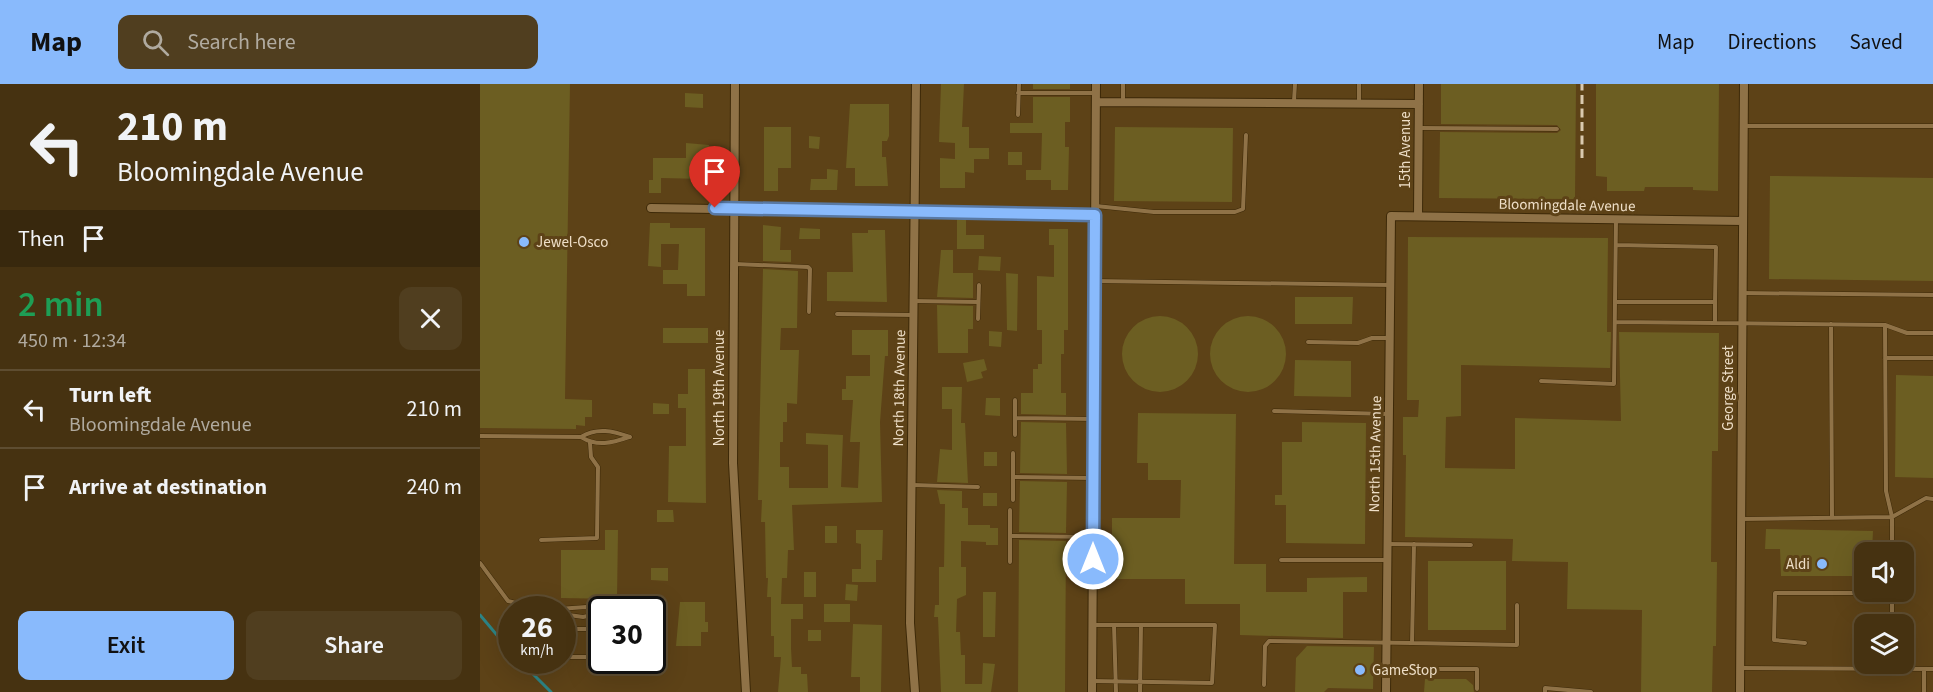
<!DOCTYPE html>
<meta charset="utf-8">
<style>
:root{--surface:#463211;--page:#503e1f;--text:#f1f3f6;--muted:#b0aa9f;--line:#5e4d31;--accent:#89bafc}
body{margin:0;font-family:"Source Sans 3",sans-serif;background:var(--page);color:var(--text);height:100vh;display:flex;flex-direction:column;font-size:22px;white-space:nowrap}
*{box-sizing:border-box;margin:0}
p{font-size:20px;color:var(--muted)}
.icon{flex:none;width:33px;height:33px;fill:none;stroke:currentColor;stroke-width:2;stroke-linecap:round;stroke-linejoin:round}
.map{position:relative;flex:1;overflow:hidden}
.side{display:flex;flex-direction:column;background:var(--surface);width:480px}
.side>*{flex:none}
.banner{background:#463211;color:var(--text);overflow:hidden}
.controls{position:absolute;left:1374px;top:458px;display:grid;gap:12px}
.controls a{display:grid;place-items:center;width:60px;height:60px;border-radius:12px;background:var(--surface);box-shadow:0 6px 24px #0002,0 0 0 2px var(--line);font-size:30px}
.speed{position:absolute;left:18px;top:512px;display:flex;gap:12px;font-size:30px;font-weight:700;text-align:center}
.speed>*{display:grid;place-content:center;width:78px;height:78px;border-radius:50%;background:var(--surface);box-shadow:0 6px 24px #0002,0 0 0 2px var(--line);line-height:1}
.speed small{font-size:15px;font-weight:400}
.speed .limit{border:3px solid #111;border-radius:9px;background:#fff;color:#111}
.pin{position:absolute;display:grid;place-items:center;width:51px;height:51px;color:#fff;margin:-62px -26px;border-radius:50% 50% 50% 0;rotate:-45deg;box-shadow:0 0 6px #0007}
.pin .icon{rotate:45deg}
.me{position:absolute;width:66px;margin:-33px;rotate:0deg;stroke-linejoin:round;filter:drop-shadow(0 0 4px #0008)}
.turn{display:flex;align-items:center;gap:21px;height:126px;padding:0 18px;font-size:27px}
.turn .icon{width:78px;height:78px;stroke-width:2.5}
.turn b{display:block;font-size:42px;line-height:51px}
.then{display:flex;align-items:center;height:57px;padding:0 18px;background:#0003;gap:12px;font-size:22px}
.round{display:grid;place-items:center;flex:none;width:63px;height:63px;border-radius:12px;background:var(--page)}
.summary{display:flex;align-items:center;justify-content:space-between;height:102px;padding:0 18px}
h1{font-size:36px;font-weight:600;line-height:45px;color:#1e9e55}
.action{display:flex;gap:12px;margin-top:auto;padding:12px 18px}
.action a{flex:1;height:69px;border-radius:12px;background:var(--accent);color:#111;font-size:24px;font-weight:600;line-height:69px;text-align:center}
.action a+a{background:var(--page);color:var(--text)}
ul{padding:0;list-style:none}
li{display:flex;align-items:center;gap:18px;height:78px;padding:0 18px;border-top:2px solid var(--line)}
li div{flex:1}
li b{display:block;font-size:22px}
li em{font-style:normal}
header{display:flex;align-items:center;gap:36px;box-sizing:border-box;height:84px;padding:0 30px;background:var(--accent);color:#111}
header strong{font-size:28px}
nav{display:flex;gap:33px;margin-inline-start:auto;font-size:21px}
.search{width:420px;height:54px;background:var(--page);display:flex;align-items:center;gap:15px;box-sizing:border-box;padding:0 21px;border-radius:12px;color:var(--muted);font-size:22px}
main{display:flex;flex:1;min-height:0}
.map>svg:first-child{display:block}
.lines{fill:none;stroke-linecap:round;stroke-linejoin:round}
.stream{stroke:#2c8485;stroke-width:3}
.building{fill:#6c5e22}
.lane-casing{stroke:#3d2908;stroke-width:5}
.street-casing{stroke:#3d2908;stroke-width:10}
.lane{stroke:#8f7247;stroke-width:4}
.street{stroke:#8f7247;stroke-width:8}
.rail{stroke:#dac9af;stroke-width:3;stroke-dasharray:9 4.5;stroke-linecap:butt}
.route-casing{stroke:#5979a4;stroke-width:15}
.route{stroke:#89bafc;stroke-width:10}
.poi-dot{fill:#89bafc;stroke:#5d4217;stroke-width:2}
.labels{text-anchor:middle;stroke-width:6;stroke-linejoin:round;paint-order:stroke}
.street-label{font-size:15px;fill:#eedec7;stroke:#5d4217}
.poi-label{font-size:15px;fill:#eedec7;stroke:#5d4217;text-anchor:start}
</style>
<header>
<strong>Map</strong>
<div class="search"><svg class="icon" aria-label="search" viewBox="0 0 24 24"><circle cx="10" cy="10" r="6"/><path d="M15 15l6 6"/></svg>Search here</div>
<nav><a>Map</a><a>Directions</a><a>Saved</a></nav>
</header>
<main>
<section class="side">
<div class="banner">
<div class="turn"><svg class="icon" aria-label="left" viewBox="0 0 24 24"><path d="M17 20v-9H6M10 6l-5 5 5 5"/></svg><div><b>210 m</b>Bloomingdale Avenue</div></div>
<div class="then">Then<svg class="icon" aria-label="arrive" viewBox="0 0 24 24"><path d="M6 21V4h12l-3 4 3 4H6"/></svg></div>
</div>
<div class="summary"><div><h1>2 min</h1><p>450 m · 12:34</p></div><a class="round"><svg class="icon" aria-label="close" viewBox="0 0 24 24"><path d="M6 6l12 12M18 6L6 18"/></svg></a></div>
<ul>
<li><svg class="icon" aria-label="left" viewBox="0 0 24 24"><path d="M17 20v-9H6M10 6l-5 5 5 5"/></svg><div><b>Turn left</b><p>Bloomingdale Avenue</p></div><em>210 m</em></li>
<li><svg class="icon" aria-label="arrive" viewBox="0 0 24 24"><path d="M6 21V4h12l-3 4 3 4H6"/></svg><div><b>Arrive at destination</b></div><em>240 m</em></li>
</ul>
<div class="action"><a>Exit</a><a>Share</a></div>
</section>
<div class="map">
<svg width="1453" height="608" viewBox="0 0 1453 608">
<rect width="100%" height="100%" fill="#5d4217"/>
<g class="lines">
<!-- stream -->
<path class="stream" d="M0,531L32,569
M39,576L71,608"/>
</g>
<!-- building -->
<path class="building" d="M0,0H90L85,315L112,316V333H105V342L96,341V345L0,344Z
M461,0H484L482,43H489V64H509V75H494V89L485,88V104H460V74L475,75V59L459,58Z
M553,0H590V5H553Z
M961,0H1096L1095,115L959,114L960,48L1077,49L1081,46L1077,41L961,40Z
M1116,0H1239L1238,107L1213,106V103H1165L1164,107H1127V93L1116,92Z
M205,9L223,10V24L205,23Z
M553,13H590V38H585V63H589L588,106H571V96H546V86H561L562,49H530V39H553Z
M370,20H409V52L407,57H402V73H406L408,102H375V84H366Z
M284,43H311V84H298V107H284Z
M635,43L753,44L752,118L634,117Z
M329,52L340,53L339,65L329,64Z
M206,59L229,61L226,95L181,94V109H169V96H173V74H206Z
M528,68H542V81H528Z
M347,85L358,86L357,106H330L331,95H347Z
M1290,92L1453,94V197L1289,195Z
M477,135H486V151H504V165H477Z
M170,139H190V144H225V212H207V200H183V186H198L199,160H181V183L168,182Z
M283,141L301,143L300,166H311V178L283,177Z
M320,144L340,145V155H319Z
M569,145H588V246H584V270H581V309H586V331L541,330V309H553V285H558V280H562V246H557V192L574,193V161H569Z
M388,146H405L407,218L347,217V188H373L372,149H388Z
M928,153L1128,154L1127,248H1131L1130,284L981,281V332L966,333L965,384L1035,385V334L1141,337L1139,248L1239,249L1238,367H1232L1231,478H1237L1236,562H1233L1232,608H1161L1162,526L1087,525L1088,478L1032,477L1033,455L925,453L926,371H923V333H938L939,316H927Z
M461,166H473V189H493V214L457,213Z
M499,172L521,173L520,187L498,186Z
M283,185L318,187L317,244H301L300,266H319L317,320L307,319V338H303V358H300V383H309V404H348V361L326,360V349L363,351L361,403L378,404L380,358H370L373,316H362V305H366V292H390V271H372V246H408V272H405L400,338L402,418L312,421L314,466H308L307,494H302L301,520H323V535H311V564L312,583H321V590H327L328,608H298L301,573H294V552H291V513H287L288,494H286L285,438H281L282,416H278Z
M526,189L538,190L537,247L527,246Z
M815,213H873L872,240H815Z
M457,221L493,222V245H488V269H458Z
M730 270a38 38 0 1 1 76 0a38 38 0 1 1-76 0Z
M642 270a38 38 0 1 1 76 0a38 38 0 1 1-76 0Z
M183,244H228V259H183Z
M509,247L522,248L521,263L509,262Z
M504,275L507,286L501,288L503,294L487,298L483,279Z
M815,276L871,277V313L814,312Z
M208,285H225L226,419L188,418L189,362H206V324H198V310H208Z
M1416,291L1453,292V394L1415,393Z
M462,303H482L481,339H485L488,399L457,398L460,365L472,366V325H462Z
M506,314H520V332L505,331Z
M173,319L189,320V330H173Z
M658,329L756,330L754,480H786V508H827V494L887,493V508H863V554L760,551V520H705V495H637V481H632V434H700L701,396H668V379H657Z
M541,338L586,339L587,390L540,389Z
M822,338L886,339L885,460L806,459V421H795V411H802V358H822Z
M504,368H517V382H504Z
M540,397L587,398L586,449L539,448Z
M457,406L482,407V424H488V441H510V444H518V461H506V458L481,457V483H486V511L477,515L476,548H480L481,571H485V600H502L503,579L515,580L511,608H461L458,533H454L455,521H459V483H464L465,420H460Z
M503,409H517V422H503Z
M177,426H193L194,438H177Z
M345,442H357V459H345Z
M1286,445L1393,447L1392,468H1384V492H1301L1300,465H1285Z
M125,446H138L137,515L81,514V466H125Z
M376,446H403L402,476H396V498H372V485H381V460L376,459Z
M539,456L586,457L585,608H538Z
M948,477H1026V546H948Z
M171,484H188V497L171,496Z
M324,488H336V513H324Z
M366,500L378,501L377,517L365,516Z
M503,508H516L515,553H503Z
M200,518H225V538H228V548H221V562H196Z
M344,520H370V538H344Z
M373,540L402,541L401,608H380V593H371Z
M328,546H341V557H328Z
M827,562L894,563L893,605L848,604L844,608H815L816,574Z
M945,595H986L993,601L994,608H944Z"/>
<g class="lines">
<!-- lane casing -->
<g class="lane-casing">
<path id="lane" d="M879,0V19
M538,9H616
M643,17V0
M814,17L815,0
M538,31L539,0
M1264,42H1453
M940,44L1077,45
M616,122L674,128H755L763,125L766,51
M255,180L328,183L330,185L329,228
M615,197L910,201
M1263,209L1453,211
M434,217L498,218
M1135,218H1235L1236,163L1136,161
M1235,218V239L1405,241L1427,249H1453
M357,230L433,231
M498,235L499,201
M1135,238L1235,239
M1351,240L1352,433
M1405,241L1406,407L1412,433V468
M828,258L878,259L892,254H910
M1405,274H1453
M1061,297L1134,300L1136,136
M794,327L908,330
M535,334L613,335
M535,351V316
M0,352L101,353C117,343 133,347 150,353
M101,353C117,363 132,359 149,353
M533,393L612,394
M433,401L498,403
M533,416V369
M530,426V478
M1262,435L1412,433L1446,414L1453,415
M530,452L612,453
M61,456L117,454L118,383L111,373L110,359
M908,460L991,461
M801,476H907
M0,479L28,517L60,525
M1412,508V540
M78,525L106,523L122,528
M82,530L103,533L121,529
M613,541H735L732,599L613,597
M634,541L636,608
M82,545H122
M932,559L1037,561V521
M1325,559L1294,556L1295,509H1412
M82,573H122
M1262,584L1453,585
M907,585H997V605
M784,601L785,562L789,557L932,559L934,460
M660,608L661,541
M1065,608V604L1111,608
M1444,608V585"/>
</g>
<!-- street casing -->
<g class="street-casing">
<path id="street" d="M255,0L253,379L266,608
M616,18L939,20
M171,124L615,131
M938,132L939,0
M435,608L430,539L436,0
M612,608L616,0
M906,608L911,132L1263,137
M1260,608L1264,0"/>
</g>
<!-- lane -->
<use href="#lane" class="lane"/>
<!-- street -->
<use href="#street" class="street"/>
<!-- rail -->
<path class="rail" d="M1102,74V0"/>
</g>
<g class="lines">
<!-- route casing -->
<g class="route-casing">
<path id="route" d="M235,124L615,131L613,475"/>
</g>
<!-- route -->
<use href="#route" class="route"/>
</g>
<!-- markers -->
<g class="poi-dot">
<circle cx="44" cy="158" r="6"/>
<circle cx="1342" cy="480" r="6"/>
<circle cx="880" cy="586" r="6"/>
</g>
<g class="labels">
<!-- street labels -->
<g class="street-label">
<text transform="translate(925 66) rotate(-90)" y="5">15th Avenue</text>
<text transform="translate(1087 121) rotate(1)" y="5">Bloomingdale Avenue</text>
<text transform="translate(239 304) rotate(-90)" y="5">North 19th Avenue</text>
<text transform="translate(419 304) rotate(-89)" y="5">North 18th Avenue</text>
<text transform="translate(1248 304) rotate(-90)" y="5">George Street</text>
<text transform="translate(895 370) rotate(-89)" y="5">North 15th Avenue</text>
</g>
<!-- poi labels -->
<g class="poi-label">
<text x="56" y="163">Jewel-Osco</text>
<text x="1330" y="485" text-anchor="end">Aldi</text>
<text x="892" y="591">GameStop</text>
</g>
</g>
</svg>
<div class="controls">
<a><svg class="icon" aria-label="sound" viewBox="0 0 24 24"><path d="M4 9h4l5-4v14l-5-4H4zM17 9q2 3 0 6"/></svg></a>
<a><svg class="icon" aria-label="layers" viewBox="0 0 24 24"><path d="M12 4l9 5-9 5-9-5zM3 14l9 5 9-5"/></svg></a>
</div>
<div class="speed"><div>26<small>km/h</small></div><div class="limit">30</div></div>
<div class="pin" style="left:235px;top:124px;background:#d93025"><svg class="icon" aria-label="arrive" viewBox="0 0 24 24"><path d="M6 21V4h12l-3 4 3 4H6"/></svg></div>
<svg class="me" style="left:613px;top:475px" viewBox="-20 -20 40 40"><circle r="17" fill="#89bafc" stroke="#fff" stroke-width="3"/><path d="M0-11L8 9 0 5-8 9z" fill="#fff"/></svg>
</div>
</main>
